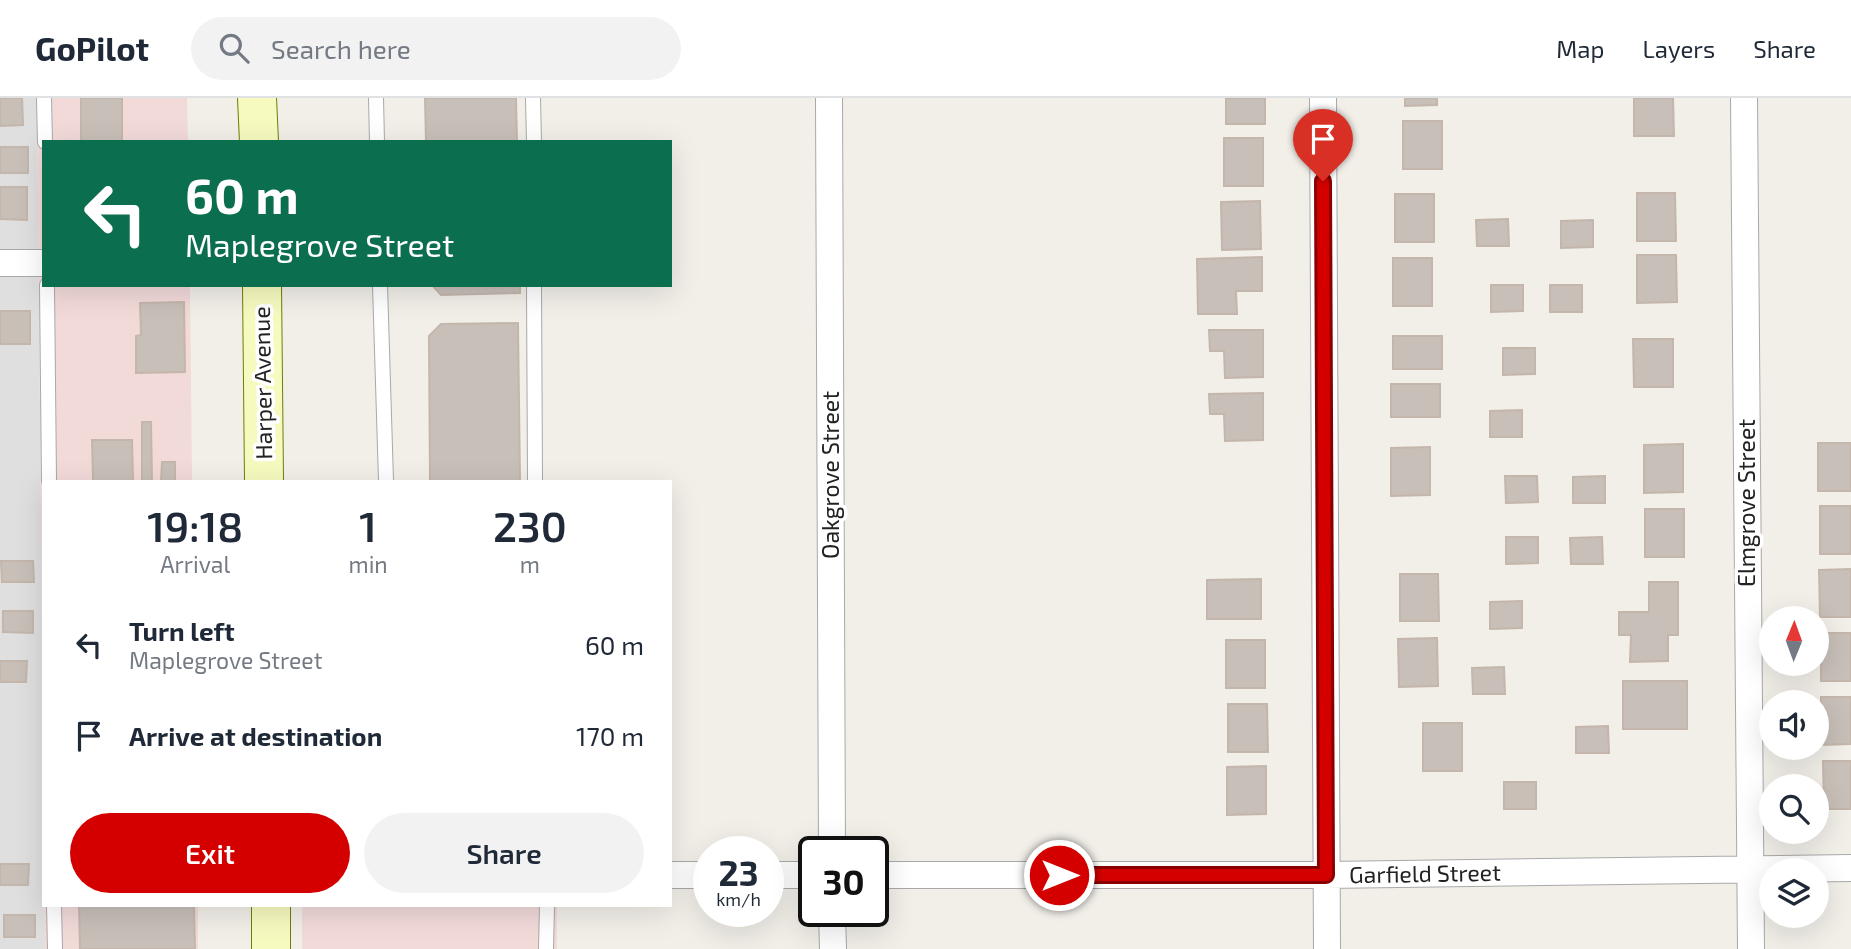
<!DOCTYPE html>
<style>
:root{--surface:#fff;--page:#f2f2f3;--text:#1f2937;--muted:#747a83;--line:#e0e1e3;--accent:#d40000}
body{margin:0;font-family:"Exo 2",sans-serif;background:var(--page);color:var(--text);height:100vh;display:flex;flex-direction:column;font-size:26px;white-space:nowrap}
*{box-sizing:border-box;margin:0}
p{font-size:23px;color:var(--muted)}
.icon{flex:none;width:38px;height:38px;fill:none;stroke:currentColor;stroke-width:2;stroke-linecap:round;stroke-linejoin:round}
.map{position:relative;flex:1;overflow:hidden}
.drawer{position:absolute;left:42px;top:382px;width:630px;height:427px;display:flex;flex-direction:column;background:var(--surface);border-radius:0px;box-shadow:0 7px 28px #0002}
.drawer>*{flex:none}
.guide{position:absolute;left:42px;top:42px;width:630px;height:147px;border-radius:0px;box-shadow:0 7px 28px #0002;background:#0b6e4f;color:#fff;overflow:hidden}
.needle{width:46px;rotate:1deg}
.tools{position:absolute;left:1759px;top:508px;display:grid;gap:14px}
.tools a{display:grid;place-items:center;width:70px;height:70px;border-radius:50%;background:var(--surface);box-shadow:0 7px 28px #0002;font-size:35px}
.speed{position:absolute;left:693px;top:738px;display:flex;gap:14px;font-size:35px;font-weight:700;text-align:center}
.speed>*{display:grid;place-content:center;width:91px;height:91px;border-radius:50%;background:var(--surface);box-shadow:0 7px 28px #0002;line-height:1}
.speed small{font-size:18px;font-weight:400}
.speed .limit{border:4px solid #111;border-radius:10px;background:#fff;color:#111}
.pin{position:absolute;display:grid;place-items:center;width:60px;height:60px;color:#fff;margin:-72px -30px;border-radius:50% 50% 50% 0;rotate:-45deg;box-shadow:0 0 7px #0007}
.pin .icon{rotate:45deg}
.me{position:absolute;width:77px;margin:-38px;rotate:90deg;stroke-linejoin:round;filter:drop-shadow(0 0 5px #0008)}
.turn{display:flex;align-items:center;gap:24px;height:147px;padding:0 28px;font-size:32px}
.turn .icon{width:91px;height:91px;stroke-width:2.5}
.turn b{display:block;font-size:49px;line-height:60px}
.eta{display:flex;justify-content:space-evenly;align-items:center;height:119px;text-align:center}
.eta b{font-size:42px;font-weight:600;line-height:49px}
.cta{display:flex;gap:14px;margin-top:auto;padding:14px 28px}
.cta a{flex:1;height:80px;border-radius:42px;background:var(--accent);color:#fff;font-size:28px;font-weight:600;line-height:80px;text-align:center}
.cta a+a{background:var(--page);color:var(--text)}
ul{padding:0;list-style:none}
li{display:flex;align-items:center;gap:21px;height:91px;padding:0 28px}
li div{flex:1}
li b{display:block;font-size:26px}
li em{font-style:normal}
header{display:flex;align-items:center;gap:42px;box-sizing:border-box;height:98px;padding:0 35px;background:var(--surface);border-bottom:2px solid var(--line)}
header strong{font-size:33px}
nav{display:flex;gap:38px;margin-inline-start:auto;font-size:24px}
.search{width:490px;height:63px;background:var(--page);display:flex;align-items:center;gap:18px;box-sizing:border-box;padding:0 24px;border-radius:38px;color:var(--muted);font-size:26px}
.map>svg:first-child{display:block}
.residential{fill:#e0dfdf}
.commercial{fill:#f2dad9}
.building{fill:#c7bfb8;stroke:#c4b6ab;stroke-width:2}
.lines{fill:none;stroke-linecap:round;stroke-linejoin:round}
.lane-casing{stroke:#a9a9a9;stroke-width:16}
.street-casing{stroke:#a9a9a9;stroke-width:28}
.secondary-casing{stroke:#707d05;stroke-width:40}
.lane{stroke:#fff;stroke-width:14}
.street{stroke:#fff;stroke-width:26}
.secondary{stroke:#f7fabf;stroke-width:38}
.route-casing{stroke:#8a0000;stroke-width:18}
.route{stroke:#d40000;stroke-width:12}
.labels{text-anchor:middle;stroke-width:7;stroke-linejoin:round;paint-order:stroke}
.street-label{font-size:23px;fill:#222;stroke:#fff}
</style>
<header>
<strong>GoPilot</strong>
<div class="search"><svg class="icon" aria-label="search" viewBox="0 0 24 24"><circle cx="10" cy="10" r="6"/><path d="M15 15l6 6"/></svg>Search here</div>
<nav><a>Map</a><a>Layers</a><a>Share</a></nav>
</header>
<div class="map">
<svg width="1851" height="851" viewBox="0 0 1851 851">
<rect width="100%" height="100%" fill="#f2efe9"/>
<!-- residential -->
<path class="residential" d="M0,0H37L45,851H0Z"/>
<!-- commercial -->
<path class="commercial" d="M37,0H187L188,44H44V187H190L192,383H44V749Z
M44,807H198V851H45Z
M302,807H557V851H302Z"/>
<!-- building -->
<path class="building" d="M0,0H22L23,27L0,28Z
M81,0H122V44H81Z
M425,0H516L517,44H426Z
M1226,0H1265V26H1226Z
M1405,0H1437V7L1405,8Z
M1634,0H1673L1674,38H1634Z
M1403,23H1442V71H1403Z
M1224,40H1263V88H1224Z
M0,49H28V75H0Z
M0,89H27V122L0,121Z
M1637,95H1675L1676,143H1637Z
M1395,96H1434V144H1395Z
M1260,103L1261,151L1222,152L1221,104Z
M1508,121L1509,148H1477L1476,122Z
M1593,122V149L1561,150V123Z
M1637,157H1676L1677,204L1637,205Z
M1262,159V193H1236L1237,216H1198L1197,161Z
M1393,160H1432V208H1393Z
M432,187H520V195L441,197Z
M1491,187H1523V213L1491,214Z
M1550,187H1582V214H1550Z
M184,204L185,274L136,275V238L141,237L140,205Z
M0,213H30V246H0Z
M518,225L520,383H430L429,238L441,226Z
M1209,232H1263V279L1225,280L1224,253H1210Z
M1393,238H1442V271H1393Z
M1633,241H1673V289H1634Z
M1503,250H1535V276L1503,277Z
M1391,286H1440V319H1391Z
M1263,295V342L1225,343L1224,316H1210L1209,296Z
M1522,312V339H1490V313Z
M142,324H151L152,383H142Z
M92,342H132L133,383H93Z
M1818,345H1851V393H1818Z
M1683,346V394L1644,395V347Z
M1430,349V397L1391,398V350Z
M162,364H175V383H161Z
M1505,378H1537L1538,404L1506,405Z
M1605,378V405H1573V379Z
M1820,408H1851V456H1820Z
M1645,411H1684V459H1645Z
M1506,439H1538V465L1506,466Z
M1602,439L1603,466H1571L1570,440Z
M1,463H33L34,484H2Z
M1851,471V519H1820L1819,472Z
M1400,476H1438L1439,523H1400Z
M1261,481V521H1207V482Z
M1649,484H1678V537H1668V563L1630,564L1631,537H1619V514H1649Z
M1522,503V530L1490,531V504Z
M3,513H33V535L3,534Z
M1821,535H1851V583H1821Z
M1437,540L1438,588L1399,589L1398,541Z
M1226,542H1265V590H1226Z
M0,563H27L26,584H0Z
M1504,569L1505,596H1473L1472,570Z
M1623,583H1687V631H1623Z
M1821,599H1851V646L1821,647Z
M1228,606H1267L1268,654H1228Z
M1423,625H1462V673H1423Z
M1608,628L1609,655H1576V629Z
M1823,663H1851V711H1824Z
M1266,668V716L1227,717V669Z
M1504,684H1536V711H1504Z
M0,766H29L28,787H0Z
M79,807H191L194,810L195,851H80Z
M4,817H35V839H4Z"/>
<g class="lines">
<!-- lane casing -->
<g class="lane-casing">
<path id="lane" d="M44,0L45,44
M376,0L377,44
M533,0L534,44
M47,187L49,383
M380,187L386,383
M534,187L535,383
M54,807L55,851
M546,851L547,807"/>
</g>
<!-- street casing -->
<g class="street-casing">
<path id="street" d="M829,0L832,754
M1323,0L1327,851
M1744,0L1751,851
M0,165H44
M670,777H709
M768,777H814
M873,777H1326L1851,770
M832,814L833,851"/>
</g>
<!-- secondary casing -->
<g class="secondary-casing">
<path id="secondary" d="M257,0L259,44
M262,187L264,383
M271,807V851"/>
</g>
<!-- lane -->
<use href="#lane" class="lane"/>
<!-- street -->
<use href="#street" class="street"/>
<!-- secondary -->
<use href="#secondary" class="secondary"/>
</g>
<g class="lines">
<!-- route casing -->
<g class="route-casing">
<path id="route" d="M1059,777H1326L1323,83"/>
</g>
<!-- route -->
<use href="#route" class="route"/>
</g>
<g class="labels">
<!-- street labels -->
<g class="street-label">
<text transform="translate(263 285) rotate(-91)" y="8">Harper Avenue</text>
<text transform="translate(831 377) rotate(-90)" y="8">Oakgrove Street</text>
<text transform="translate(1747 405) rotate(-90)" y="8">Elmgrove Street</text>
<text transform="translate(1425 776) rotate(-1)" y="8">Garfield Street</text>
</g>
</g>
</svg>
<div class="tools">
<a><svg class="needle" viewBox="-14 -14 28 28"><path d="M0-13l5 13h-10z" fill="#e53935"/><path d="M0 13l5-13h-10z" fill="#747a83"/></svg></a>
<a><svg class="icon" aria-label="sound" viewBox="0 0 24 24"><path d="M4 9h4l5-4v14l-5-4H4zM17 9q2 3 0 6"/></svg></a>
<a><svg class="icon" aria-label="search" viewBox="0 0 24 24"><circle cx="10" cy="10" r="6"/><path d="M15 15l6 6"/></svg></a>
<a><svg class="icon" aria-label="layers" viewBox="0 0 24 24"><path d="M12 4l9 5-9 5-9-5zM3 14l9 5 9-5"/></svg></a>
</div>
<div class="speed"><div>23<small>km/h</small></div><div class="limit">30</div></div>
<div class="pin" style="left:1323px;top:83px;background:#d93025"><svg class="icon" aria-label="arrive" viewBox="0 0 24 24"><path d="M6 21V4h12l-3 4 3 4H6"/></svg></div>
<svg class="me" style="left:1059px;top:777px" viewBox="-20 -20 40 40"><circle r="17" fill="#d40000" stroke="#fff" stroke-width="3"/><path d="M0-11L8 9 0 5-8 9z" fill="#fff"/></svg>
<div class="guide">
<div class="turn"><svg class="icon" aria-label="left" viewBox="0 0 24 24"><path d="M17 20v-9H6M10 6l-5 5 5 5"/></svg><div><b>60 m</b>Maplegrove Street</div></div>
</div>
<section class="drawer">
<div class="eta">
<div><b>19:18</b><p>Arrival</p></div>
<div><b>1</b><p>min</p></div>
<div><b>230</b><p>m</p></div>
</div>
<ul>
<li><svg class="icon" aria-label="left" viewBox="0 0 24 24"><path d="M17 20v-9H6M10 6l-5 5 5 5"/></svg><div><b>Turn left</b><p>Maplegrove Street</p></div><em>60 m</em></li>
<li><svg class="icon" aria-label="arrive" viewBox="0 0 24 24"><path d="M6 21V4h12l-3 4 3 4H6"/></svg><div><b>Arrive at destination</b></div><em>170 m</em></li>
</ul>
<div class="cta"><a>Exit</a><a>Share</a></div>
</section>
</div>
